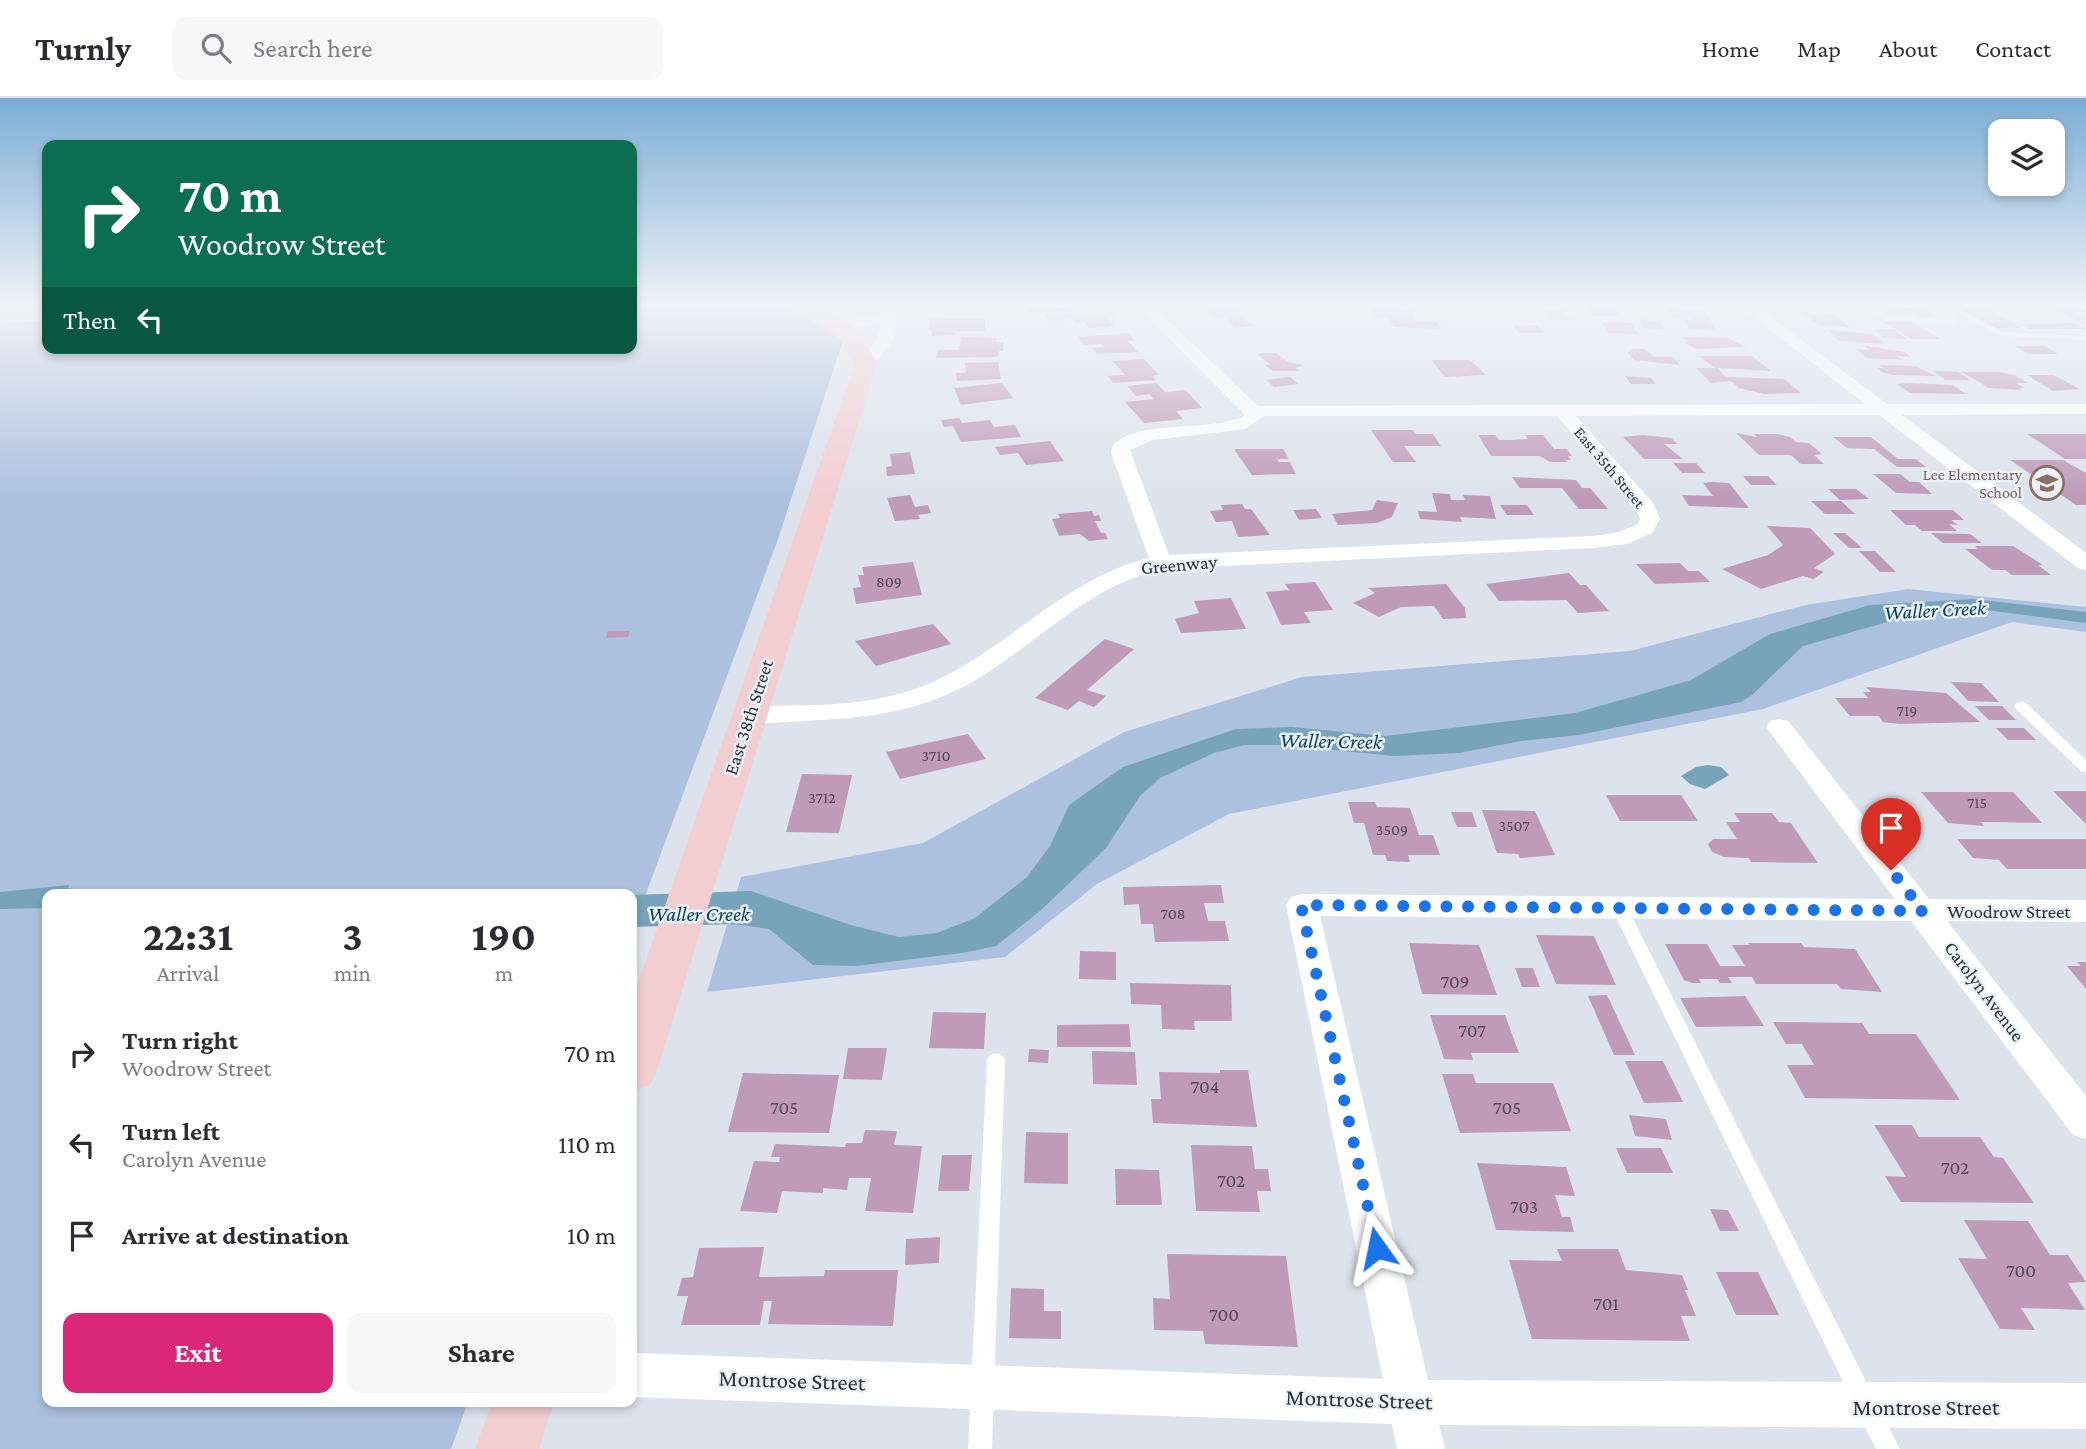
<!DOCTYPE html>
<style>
:root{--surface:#fff;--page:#f7f7f7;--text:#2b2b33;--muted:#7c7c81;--line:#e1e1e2;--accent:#db2777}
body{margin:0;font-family:"Crimson Pro",serif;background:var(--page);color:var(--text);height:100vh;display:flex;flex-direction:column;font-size:26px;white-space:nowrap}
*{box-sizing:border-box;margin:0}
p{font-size:23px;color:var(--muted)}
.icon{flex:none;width:38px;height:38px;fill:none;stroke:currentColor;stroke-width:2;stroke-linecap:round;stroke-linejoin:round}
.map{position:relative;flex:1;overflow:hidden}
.drawer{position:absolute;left:42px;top:791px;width:595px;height:518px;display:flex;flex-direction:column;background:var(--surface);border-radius:14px;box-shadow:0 4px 10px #0003}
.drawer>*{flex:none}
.top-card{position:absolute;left:42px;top:42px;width:595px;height:214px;border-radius:14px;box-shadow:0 4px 10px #0003;background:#0b6e4f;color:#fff;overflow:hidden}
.tools{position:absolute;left:1988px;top:21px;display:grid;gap:14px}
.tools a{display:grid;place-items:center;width:77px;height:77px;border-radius:14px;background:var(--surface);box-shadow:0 4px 10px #0003;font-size:35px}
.pin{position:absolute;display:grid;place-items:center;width:60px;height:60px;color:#fff;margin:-72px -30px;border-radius:50% 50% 50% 0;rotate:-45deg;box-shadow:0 0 7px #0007}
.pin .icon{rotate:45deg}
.me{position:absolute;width:77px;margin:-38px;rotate:348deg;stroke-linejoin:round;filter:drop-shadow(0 0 5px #0008)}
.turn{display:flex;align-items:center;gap:24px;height:147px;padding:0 21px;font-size:32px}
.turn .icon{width:91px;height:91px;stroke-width:2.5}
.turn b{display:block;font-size:49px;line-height:60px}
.then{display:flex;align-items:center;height:66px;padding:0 21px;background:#0003;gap:14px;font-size:26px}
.eta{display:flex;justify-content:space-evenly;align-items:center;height:119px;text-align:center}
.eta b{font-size:42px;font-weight:700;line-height:49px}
.primary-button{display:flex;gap:14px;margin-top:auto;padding:14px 21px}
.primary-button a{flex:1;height:80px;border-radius:14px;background:var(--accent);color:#fff;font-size:28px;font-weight:700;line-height:80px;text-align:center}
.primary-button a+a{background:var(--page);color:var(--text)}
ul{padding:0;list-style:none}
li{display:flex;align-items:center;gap:21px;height:91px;padding:0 21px}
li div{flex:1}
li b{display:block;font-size:26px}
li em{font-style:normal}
header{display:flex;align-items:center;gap:42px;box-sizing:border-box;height:98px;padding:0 35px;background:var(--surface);border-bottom:2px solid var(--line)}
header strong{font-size:33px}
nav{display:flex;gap:38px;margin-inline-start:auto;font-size:24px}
.search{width:490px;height:63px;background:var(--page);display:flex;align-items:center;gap:18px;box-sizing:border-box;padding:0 24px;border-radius:14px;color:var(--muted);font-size:26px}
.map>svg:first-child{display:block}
.green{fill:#acc1df}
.water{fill:#77a3bc}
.building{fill:#bf9ab9}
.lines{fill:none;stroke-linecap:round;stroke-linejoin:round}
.lane{fill:#fff;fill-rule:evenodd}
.street{fill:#fff;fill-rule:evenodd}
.secondary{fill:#f2ced1;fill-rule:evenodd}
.route{stroke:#1a73e8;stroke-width:12;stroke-dasharray:0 21.6}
.labels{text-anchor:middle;stroke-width:5;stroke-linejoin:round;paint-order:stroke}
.far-street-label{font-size:16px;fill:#2d2f32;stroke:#ebf0f9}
.far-education-label{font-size:16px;fill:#785e54;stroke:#ebf0f9;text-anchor:end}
.number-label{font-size:16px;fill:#524a54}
.street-label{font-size:19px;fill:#2d2f32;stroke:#ebf0f9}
.near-number-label{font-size:19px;fill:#524a54}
.water-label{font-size:21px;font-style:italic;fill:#003e57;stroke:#ebf0f9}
.near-street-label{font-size:23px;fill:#2d2f32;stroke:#ebf0f9}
</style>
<header>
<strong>Turnly</strong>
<div class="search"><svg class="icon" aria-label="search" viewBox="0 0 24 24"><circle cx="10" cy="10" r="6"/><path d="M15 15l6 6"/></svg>Search here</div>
<nav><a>Home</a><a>Map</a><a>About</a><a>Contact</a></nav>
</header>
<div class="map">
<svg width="2086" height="1351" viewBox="0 0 2086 1351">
<rect width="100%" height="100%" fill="#dde3ec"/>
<!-- green -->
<path class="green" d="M632,209H779L841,228L846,233L777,444L632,833V796H47V1304H468L451,1351H0V226L47,222V250H632Z
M1908,491L2086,509V534L2012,524L1763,611L1229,716L1097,786L1005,859L707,894L741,779L923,745L1124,634L1302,579L1630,553L1806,507Z"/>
<!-- water -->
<path class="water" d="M1973,501L2086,514V525L1987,512L1912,517L1803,548L1752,597L1741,604L1579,637L1521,643L1459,655L1394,658L1283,647H1244L1214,655L1160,680L1140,698L1106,750L1040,813L996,848L962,855L856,868L813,867L769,831L734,826L632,829V797L751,793L851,827L899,839L937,835L975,820L1027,779L1050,748L1069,707L1123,669L1236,631L1292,629L1386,638L1575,615L1691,582L1770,536L1870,507Z
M1708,667L1721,669L1729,677L1705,691L1690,686L1681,678L1696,669Z
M69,787L68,790C89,795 108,786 131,796H47V810L0,811V794Z"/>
<!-- building -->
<path class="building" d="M1027,209H1085V212L1028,214Z
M1238,209L1242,213L1236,214L1254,228L1234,230L1226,219L1218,220L1202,210Z
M1369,209L1413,211L1417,224H1437L1442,231L1394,229L1389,221L1375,219Z
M1586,209H1612L1621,218H1594Z
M1871,209H1924L1935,219H1920L1914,213L1874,212Z
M1956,209H1985L2022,230H1992Z
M2082,209L2086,211V227L2052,210Z
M1667,210L1705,212L1716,233L1689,231L1683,221L1694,222L1692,219L1673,220Z
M1544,212H1563L1570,222L1551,221Z
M1110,213L1115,219H1107L1114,228L1089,230L1084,224L1076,225L1073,221L1049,223L1044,216Z
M1800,214L1833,216L1850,229L1819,227Z
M985,220V233H956L955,237L932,238V232H929L930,221Z
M1639,221L1661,225L1665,231L1644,230Z
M1602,224L1631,225L1638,236L1608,235Z
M1884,224H1913L1940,241H1911Z
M2075,225L2086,231H2029L2019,226Z
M1537,227L1544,235H1519L1513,228Z
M1874,231H1894L1907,241L1884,240Z
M1828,232L1872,236L1885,246L1839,243Z
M1128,235L1135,243H1128L1138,254L1097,256L1092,250L1104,249L1101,246L1084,247L1078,239Z
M962,239L997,240L996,244H1004L1003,253H999L997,259L936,260L938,252H959Z
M1683,239L1728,240L1746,249L1695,251L1684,244H1688Z
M1865,248L1905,254L1911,259L1897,258L1902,262L1866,260L1857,251L1869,252Z
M2015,248H2045L2058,256H2029Z
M1630,251H1645L1654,259H1673L1680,267L1634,262L1627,254L1633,253Z
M1262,255H1276L1288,264L1304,267L1296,270L1300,273H1273L1265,267L1270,266L1258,257Z
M1699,258H1752L1771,273L1718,270L1725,279L1784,281L1801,295L1764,296L1739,290L1731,283L1711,285L1696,270H1715Z
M1144,261L1159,277L1152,278L1156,282L1113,285L1108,278L1125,277L1113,263Z
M1431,262H1470L1486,277L1445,279Z
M998,264L1001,281L957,283L956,275H966L965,265Z
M1880,267L1915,268L1936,278L1892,277L1882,274L1877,270H1884Z
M1934,273L1958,274L1970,282H1945Z
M1962,274H1999L2014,277L2028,285H2016L2024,290H2019L2021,292L1989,290Z
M2027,277H2054L2079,291L2053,293Z
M1625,278L1651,280L1656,286H1631Z
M1290,279L1299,286L1274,289L1266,282Z
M1002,285L1013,300L961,307L954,290Z
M1156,285L1165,294L1186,292L1202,310L1176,313L1183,321L1144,325L1125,304L1154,301L1149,296L1136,298L1127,288Z
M1910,285L1952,287L1966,296L1910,295L1897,286Z
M959,320L962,325L990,322L994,329L1015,327L1021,339L961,344L953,328L944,329L941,322Z
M1371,332H1413L1415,336H1433L1441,348H1404L1416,364H1393Z
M1736,335L1757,339L1754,336H1777L1790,339L1796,344L1809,345L1822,356L1814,357L1824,366H1801L1791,357H1759Z
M2027,336H2086V361H2065Z
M1478,337H1495L1499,342H1510L1528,341L1525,337H1543L1554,351H1567L1572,358H1568L1571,362H1565L1567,364H1550L1540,358H1491Z
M1643,337L1671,340L1678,346H1664L1683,361H1644L1623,339Z
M1833,339H1871L1898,361H1916L1926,369H1897L1874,351L1847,350Z
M1050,343L1064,363L1026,367L1018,355L1000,357L995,349Z
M1234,351H1283L1289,361H1277L1279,364H1290L1296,376L1252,377Z
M910,354L915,376L887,378L886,369L892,368L890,356Z
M2010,362H2063L2086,375V407H2076Z
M1673,365H1696L1705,375H1682Z
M1873,376H1900L1910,384H1919L1932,396L1896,395Z
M1743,378H1768L1777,387H1751Z
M1512,379L1576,382L1582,390H1590L1608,411H1579L1562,390H1520Z
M1712,384L1729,385L1749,410L1689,408L1682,397L1713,398L1703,385Z
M1828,391H1856L1869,401L1840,402Z
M1432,395L1450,396L1451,402H1465L1463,397L1490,398L1496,421L1460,419L1462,424L1420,421L1418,413L1437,414Z
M910,397L915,409L928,407L931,415L918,417L920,421L895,423L887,400Z
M1377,402L1398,405L1392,419L1377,425L1338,427L1332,416L1372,412Z
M1811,403H1841L1855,416H1825Z
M1242,406L1245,411H1251L1270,437L1238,439L1232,423L1216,424L1210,413L1223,412L1221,407Z
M1500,407H1527L1534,417H1507Z
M1316,411L1322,420L1299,422L1293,412Z
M1890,412H1953L1964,422H1951L1958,427L1949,426L1957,433H1922L1915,427H1906Z
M1092,413L1094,418L1099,417L1101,423H1095L1101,435H1105L1108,441L1089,443L1080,436L1059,438L1052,421L1060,420L1058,416Z
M1767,428L1810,430L1835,456L1814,470L1824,474L1813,481L1803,478L1761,491L1722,471L1768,457L1783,447Z
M1833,435H1845L1862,450H1849Z
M1931,435L1970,436L1982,445H1943Z
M1975,448H2013L2043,467H2038L2051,477H2012L2005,472H1992L1965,451H1978Z
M1859,453H1875L1896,474H1880Z
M913,464L922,497L856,506L853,490L861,489L858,477H864L862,469Z
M1680,465L1688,473H1699L1710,484L1655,486L1636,466Z
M1569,475L1580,487H1586L1609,513L1578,515L1566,502L1499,503L1486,486Z
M1315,484L1333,512L1304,514L1311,525L1281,527L1266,494L1289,492L1285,486Z
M1446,486L1465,510L1466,520L1443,521L1434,508L1401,509L1379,519L1353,505L1375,495L1368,490Z
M1231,500L1246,531L1181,535L1175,521L1199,515L1194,503Z
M933,526L951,546L876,568L855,543Z
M608,533H630L628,539L606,540Z
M1105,541L1134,551L1087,592L1106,598L1094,609L1079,603L1068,612L1035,600Z
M1951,584L1981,585L1999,604L1968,603Z
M1866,589L1946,595L1980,624L1899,626L1883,624L1879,618H1850L1835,600H1868L1863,594H1871Z
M1975,608H2002L2016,622H1989Z
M1996,630H2024L2036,642H2008Z
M968,636L986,661L900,681L886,654Z
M802,676L852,677L839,735L786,734Z
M2053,693H2086V726Z
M1921,694H2013L2042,725L1981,724L1984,728L1948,725Z
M1606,697H1681L1698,723H1620Z
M1348,704H1375L1377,709L1410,710L1419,737H1433L1440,757H1408L1410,764L1387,763L1385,757H1373L1364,725H1354Z
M1482,712L1535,713L1555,757L1520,760L1518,756L1497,755Z
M1451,714H1472L1477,729H1457Z
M1734,715H1772L1779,724L1791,725L1818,765L1751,764L1749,760L1724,759L1712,754L1708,746L1713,741H1737L1726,724H1740Z
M1957,741H2086V771H2007L1999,762L1973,760Z
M1221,787L1224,805H1204L1208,823H1225L1229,843L1155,844L1153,826H1141L1139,806L1124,807L1123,789Z
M1536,837L1594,838L1616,887L1556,886Z
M1409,845L1479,847L1497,897L1422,896Z
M1748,845H1801L1804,849L1855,851L1882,894L1841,891L1837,886H1756L1752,879H1728L1732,885H1720L1717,881H1699L1701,885H1692L1684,882L1665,846H1707L1720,868H1745L1732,847H1750Z
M1080,853L1116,854V882L1079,881Z
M2077,864H2086V891L2067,868H2081Z
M1515,870H1533L1540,889H1522Z
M1130,885L1231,887L1232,923H1194L1195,932L1162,931L1161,907L1131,906Z
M1607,897L1622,929L1635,957H1614L1588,898Z
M1745,898L1764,928L1696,929L1680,900Z
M933,914L986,915L984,951L929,950Z
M1430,917H1505L1519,955H1471L1473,962L1444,961Z
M1773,924L1862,925L1869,936H1916L1960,1002L1805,1000L1787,967H1814L1802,946H1786Z
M1129,926L1131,949H1057V927Z
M848,950H887L882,982L843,981Z
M1029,951L1049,952L1048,965L1028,964Z
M1092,953L1135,954L1137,987L1093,986Z
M1625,963H1663L1683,1004L1644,1005Z
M1220,972H1248L1257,1029L1153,1025L1151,1001H1161L1159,974L1220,975Z
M743,975L839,977L829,1035L728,1034Z
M1442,976H1473L1476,985H1553L1571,1033L1460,1035Z
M1629,1017L1666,1021L1672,1042L1635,1038Z
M1874,1027H1912L1919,1039H1980L1994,1059L2003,1060L2034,1105L1901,1104L1885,1078L1906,1079Z
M865,1032L897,1033L894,1047L922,1048L913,1115L865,1113L871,1080H849L847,1092L823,1090V1095L782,1093L777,1115L740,1113L754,1063L779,1064L780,1059H771L775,1046L845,1049L846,1045H862Z
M1026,1034L1068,1035V1086L1024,1085Z
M1191,1047L1252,1048L1255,1071H1268L1271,1093H1257L1260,1114L1196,1113Z
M1616,1050H1661L1673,1075H1627Z
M942,1057H972L969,1093H938Z
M1477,1065L1566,1069L1575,1098L1555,1097L1562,1119H1570L1574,1134L1496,1132Z
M1115,1071L1159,1072L1162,1107H1116Z
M1710,1111L1728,1112L1739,1133H1720Z
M1964,1122L2028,1123L2050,1157H2068L2086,1184L2068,1185L2085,1212L2021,1210L2035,1232L2000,1231L1958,1160L1987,1161Z
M940,1139L939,1165L905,1167L906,1141Z
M764,1149L759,1179L824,1178L825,1172H898L893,1228L768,1226L772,1203H764L760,1227H681L688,1198H677L682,1180L693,1179L699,1150Z
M1557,1151H1618L1626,1172L1682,1177L1688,1192H1685L1696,1218H1681L1690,1243L1532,1241L1509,1162L1562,1163Z
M1167,1156L1286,1158L1298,1249L1205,1246L1203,1233L1154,1232L1153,1200L1170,1201Z
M1716,1174H1758L1779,1217H1736Z
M1011,1190L1044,1191V1213H1061V1241L1009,1240Z"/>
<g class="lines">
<!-- lane -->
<path class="lane" d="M1420,209H1427L1430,214L1423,216Z
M1865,209H1874L1888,218L1950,222L1933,209H1942L1956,217L1958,225L1954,227L1886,222Z
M1946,209H1955L2003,234L2086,238V242L2001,238Z
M2080,209H2086V213Z
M2021,604L2026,605L2086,662V674L2081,673L2016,611L2014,608L2016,605Z
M1619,804L1625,805L1627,809L1900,1351H1876L1611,809L1613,805Z
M996,955L1002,957L1005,962L992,1351H968L987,962L990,957Z"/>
<!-- street -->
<path class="street" d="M884,209H898L893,243L872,268H860L858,265L877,242L881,224L841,233L833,228L836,225L883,215Z
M1138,209H1154L1258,308L1865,306L1741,209H1758L1887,306H2086V316L1902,317L2086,455V472L2078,470L1879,317L1576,318L1653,405L1660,421L1652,435L1627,446L1593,450L1161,471C1087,489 1038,545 974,583C928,610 873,620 820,622C794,623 764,628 740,622L736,616L740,610L749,608C810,607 876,610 933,584C1010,549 1064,481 1149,460L1111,355L1112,349C1136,319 1211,336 1245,317ZM1263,318H1557L1634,407L1640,421L1637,427L1615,435L1593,438L1169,457L1130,352L1153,342L1246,331Z
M1779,621L1788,623L1929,801L2086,802V824L1947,823L2086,998V1041L2073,1037L1911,823L1320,818L1428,1282L2086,1285V1331L1439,1327L1445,1351H1397L1392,1326L632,1299V1255L1383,1281L1286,807L1291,799L1302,796L1895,801L1766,629L1770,623Z"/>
<!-- secondary -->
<path class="secondary" d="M47,209V219L0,223V211Z
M790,209C799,209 810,208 818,209C845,215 866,241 877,265L657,973L650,987L632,993V902L855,265L840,241Z
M492,1304H554L539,1351H475Z"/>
</g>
<!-- sky -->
<linearGradient id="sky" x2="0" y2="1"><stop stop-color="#7badd6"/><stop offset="0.52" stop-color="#f0f2f6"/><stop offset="1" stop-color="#f0f2f6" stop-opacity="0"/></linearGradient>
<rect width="2086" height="399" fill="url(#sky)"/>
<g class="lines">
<!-- route -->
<path class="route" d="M1377,1150L1301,807L1923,813L1891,772"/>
</g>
<!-- icons -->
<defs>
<g id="school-ring" transform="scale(1.75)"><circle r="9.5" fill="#ebf0f9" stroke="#8d6e63" stroke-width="1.5"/><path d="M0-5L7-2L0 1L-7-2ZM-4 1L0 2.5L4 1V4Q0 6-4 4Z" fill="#8d6e63"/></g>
</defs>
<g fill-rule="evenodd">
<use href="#school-ring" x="2047" y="385"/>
</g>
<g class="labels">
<!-- far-street labels -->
<g class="far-street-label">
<text transform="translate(1610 369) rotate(50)" y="6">East 35th Street</text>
</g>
<!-- far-education labels -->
<g class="far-education-label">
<text x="2022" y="382">Lee Elementary<tspan x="2022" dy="18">School</tspan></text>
</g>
<!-- number labels -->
<g class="number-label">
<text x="889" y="489">809</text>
<text x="1907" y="618">719</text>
<text x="936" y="663">3710</text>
<text x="822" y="705">3712</text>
<text x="1977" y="710">715</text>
<text x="1514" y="733">3507</text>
<text x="1392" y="737">3509</text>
<text x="1173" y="821">708</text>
</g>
<!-- street labels -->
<g class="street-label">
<text transform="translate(1179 466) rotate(-5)" y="7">Greenway</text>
<text transform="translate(748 619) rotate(-72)" y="7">East 38th Street</text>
<text x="2009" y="820">Woodrow Street</text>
<text transform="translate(1985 893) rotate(53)" y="7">Carolyn Avenue</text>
</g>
<!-- near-number labels -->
<g class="near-number-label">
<text x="1455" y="890">709</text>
<text x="1472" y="939">707</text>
<text x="1205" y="995">704</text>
<text x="784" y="1016">705</text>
<text x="1507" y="1016">705</text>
<text x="1955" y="1076">702</text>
<text x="1231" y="1089">702</text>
<text x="1524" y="1115">703</text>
<text x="2021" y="1179">700</text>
<text x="1606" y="1212">701</text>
<text x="1224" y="1223">700</text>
</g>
<!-- water labels -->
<g class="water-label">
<text transform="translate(1935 512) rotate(-3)" y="7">Waller Creek</text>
<text transform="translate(1331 643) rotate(1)" y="7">Waller Creek</text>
<text x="699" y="823">Waller Creek</text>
</g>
<!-- near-street labels -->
<g class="near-street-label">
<text transform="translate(792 1282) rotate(2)" y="8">Montrose Street</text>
<text transform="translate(1359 1301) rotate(2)" y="8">Montrose Street</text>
<text x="1926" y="1317">Montrose Street</text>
</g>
</g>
</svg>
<div class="tools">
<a><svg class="icon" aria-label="layers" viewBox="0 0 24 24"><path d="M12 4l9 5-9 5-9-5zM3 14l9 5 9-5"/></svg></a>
</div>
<div class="pin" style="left:1891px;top:772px;background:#d93025"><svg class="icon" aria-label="arrive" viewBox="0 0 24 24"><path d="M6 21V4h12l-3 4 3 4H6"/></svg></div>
<svg class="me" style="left:1377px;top:1150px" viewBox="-20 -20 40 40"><path d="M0-17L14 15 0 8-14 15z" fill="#1a73e8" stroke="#fff" stroke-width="4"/></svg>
<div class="top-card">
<div class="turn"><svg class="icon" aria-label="right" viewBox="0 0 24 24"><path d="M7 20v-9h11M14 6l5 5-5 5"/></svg><div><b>70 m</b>Woodrow Street</div></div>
<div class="then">Then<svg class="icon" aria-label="left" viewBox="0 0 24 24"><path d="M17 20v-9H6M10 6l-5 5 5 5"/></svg></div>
</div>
<section class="drawer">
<div class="eta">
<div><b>22:31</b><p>Arrival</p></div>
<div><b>3</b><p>min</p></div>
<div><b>190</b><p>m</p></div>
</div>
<ul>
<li><svg class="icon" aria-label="right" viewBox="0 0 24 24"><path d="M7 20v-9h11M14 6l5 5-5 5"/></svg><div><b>Turn right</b><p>Woodrow Street</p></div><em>70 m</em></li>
<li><svg class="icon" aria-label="left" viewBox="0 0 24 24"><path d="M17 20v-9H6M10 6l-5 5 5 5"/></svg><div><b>Turn left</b><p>Carolyn Avenue</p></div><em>110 m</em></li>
<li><svg class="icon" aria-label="arrive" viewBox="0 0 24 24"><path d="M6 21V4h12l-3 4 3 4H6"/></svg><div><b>Arrive at destination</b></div><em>10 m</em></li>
</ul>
<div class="primary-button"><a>Exit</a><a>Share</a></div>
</section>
</div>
